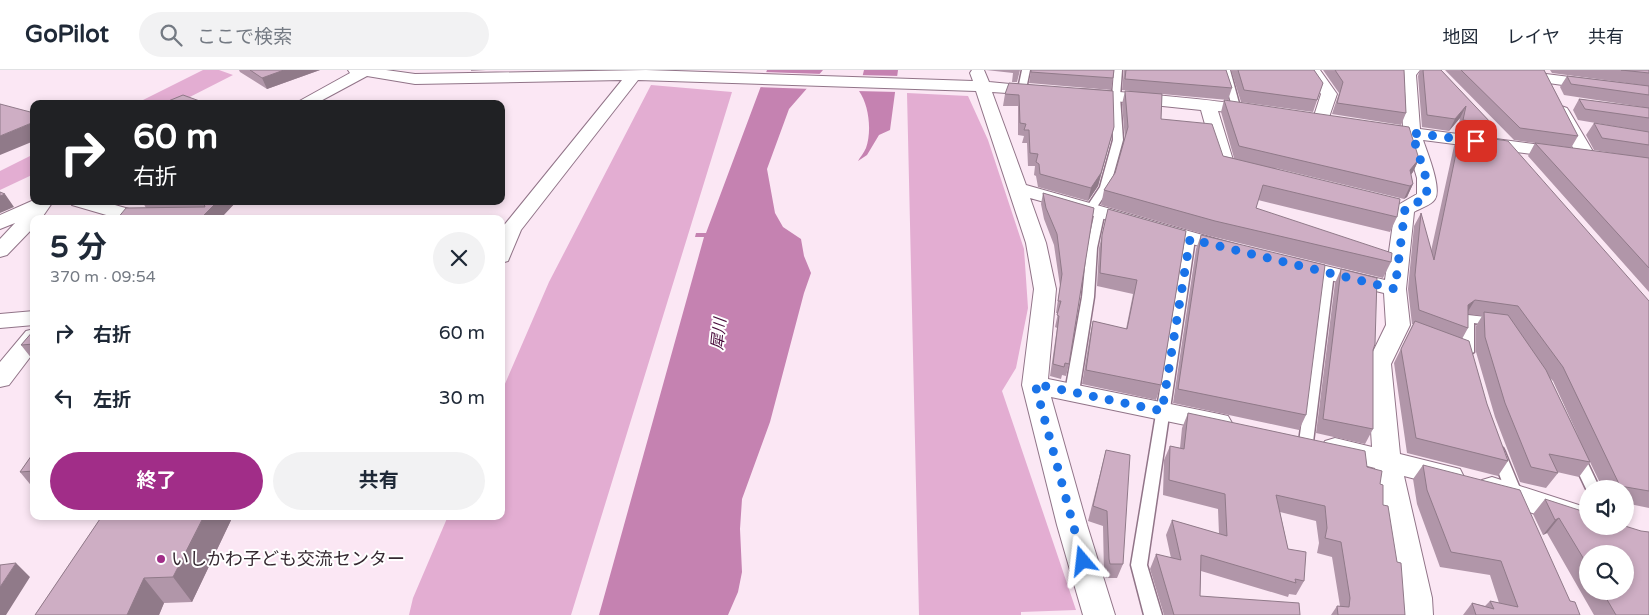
<!DOCTYPE html>
<html lang="ja">
<meta charset="utf-8">
<style>
:root{--surface:#fff;--page:#f2f2f3;--text:#1f2937;--muted:#747a83;--line:#e0e1e3;--accent:#a12d88}
body{margin:0;font-family:"Varela Round","Noto Sans JP",sans-serif;background:var(--page);color:var(--text);height:100vh;display:flex;flex-direction:column;font-size:19px;white-space:nowrap}
*{box-sizing:border-box;margin:0}
p{font-size:16px;color:var(--muted)}
.icon{flex:none;width:28px;height:28px;fill:none;stroke:currentColor;stroke-width:2;stroke-linecap:round;stroke-linejoin:round}
.map{position:relative;flex:1;overflow:hidden}
.drawer{position:absolute;left:30px;top:145px;width:475px;height:305px;display:flex;flex-direction:column;background:var(--surface);border-radius:10px;box-shadow:0 2px 8px #0003}
.drawer>*{flex:none}
.guide{position:absolute;left:30px;top:30px;width:475px;height:105px;border-radius:10px;box-shadow:0 2px 8px #0003;background:#202124;color:#fff;overflow:hidden}
.buttons{position:absolute;left:1579px;top:410px;display:grid;gap:10px}
.buttons a{display:grid;place-items:center;width:55px;height:55px;border-radius:50%;background:var(--surface);box-shadow:0 2px 8px #0003;font-size:25px}
.pin{position:absolute;display:grid;place-items:center;width:42px;height:42px;color:#fff;margin:-21px;border-radius:10px;box-shadow:0 2px 8px #0006}
.me{position:absolute;width:55px;margin:-28px;rotate:343deg;stroke-linejoin:round;filter:drop-shadow(0 0 4px #0008)}
.turn{display:flex;align-items:center;gap:18px;height:105px;padding:0 20px;font-size:22px}
.turn .icon{width:65px;height:65px;stroke-width:2.5}
.turn b{display:block;font-size:35px;line-height:42px}
.round{display:grid;place-items:center;flex:none;width:52px;height:52px;border-radius:26px;background:var(--page)}
.summary{display:flex;align-items:center;justify-content:space-between;height:85px;padding:0 20px}
h1{font-size:30px;font-weight:700;line-height:38px}
.cta{display:flex;gap:10px;margin-top:auto;padding:10px 20px}
.cta a{flex:1;height:58px;border-radius:30px;background:var(--accent);color:#fff;font-size:20px;font-weight:700;line-height:58px;text-align:center}
.cta a+a{background:var(--page);color:var(--text)}
ul{padding:0;list-style:none}
li{display:flex;align-items:center;gap:15px;height:65px;padding:0 20px}
li div{flex:1}
li b{display:block;font-size:19px}
li em{font-style:normal}
header{display:flex;align-items:center;gap:30px;box-sizing:border-box;height:70px;padding:0 25px;background:var(--surface);border-bottom:1px solid var(--line)}
header strong{font-size:24px}
nav{display:flex;gap:28px;margin-inline-start:auto;font-size:18px}
.search{width:350px;height:45px;background:var(--page);display:flex;align-items:center;gap:12px;box-sizing:border-box;padding:0 18px;border-radius:28px;color:var(--muted);font-size:19px}
.map>svg:first-child{display:block}
.green{fill:#e3add2}
.water{fill:#c582b1}
.pier{fill:#fbe7f4}
.lines{fill:none;stroke-linecap:round;stroke-linejoin:round}
.service-casing{stroke:#917488;stroke-width:3}
.minor-casing{stroke:#917488;stroke-width:2}
.service{fill:#fff;fill-rule:evenodd}
.minor{fill:#fff;fill-rule:evenodd}
.wall{fill:#b196a9;fill-rule:evenodd}
.shaded-wall{fill:#907a89}
.building{fill:#ceaec4;stroke:#907a89}
.route{stroke:#1a73e8;stroke-width:9;stroke-dasharray:0 16.2}
.poi-dot{fill:#a12d88;stroke:#fff;stroke-width:2}
.labels{text-anchor:middle;stroke-width:4;stroke-linejoin:round;paint-order:stroke}
.water-label{font-size:16px;font-style:italic;fill:#4b0e3e;stroke:#fff}
.near-poi-label{font-size:18px;fill:#352931;stroke:#fff;text-anchor:start}
</style>
<header>
<strong>GoPilot</strong>
<div class="search"><svg class="icon" aria-label="search" viewBox="0 0 24 24"><circle cx="10" cy="10" r="6"/><path d="M15 15l6 6"/></svg>ここで検索</div>
<nav><a>地図</a><a>レイヤ</a><a>共有</a></nav>
</header>
<div class="map">
<svg width="1649" height="545" viewBox="0 0 1649 545">
<rect width="100%" height="100%" fill="#fbe7f4"/>
<!-- green -->
<path class="green" d="M203,0H219L233,5L176,34H135Z
M651,15L732,22L571,545H409L413,528L448,446H501V323L549,212Z
M907,23L968,26L988,70L1024,179L1028,238L1016,298L1002,321L1076,540L1021,542V545H919Z
M34,84V104L0,120V101Z"/>
<!-- water -->
<path class="water" d="M767,0H823L789,39L767,99L775,143L783,157L801,169L804,186L811,203L804,223L770,352L742,429L740,459L742,502L738,522L728,545H599L704,167H695L696,163H706Z
M864,0H898L890,60L879,65L867,85L858,91C860,87 864,83 866,78C872,61 869,35 859,21Z"/>
<!-- pier -->
<path class="pier" d="M763,2L823,4L812,19L757,17Z
M858,5L900,6L898,22L856,21Z"/>
<g class="lines">
<!-- service casing -->
<g class="service-casing">
<path id="service" d="M1022,0H1030L1026,19L1022,21L1018,19Z
M1114,0H1122L1120,27L1123,70L1110,117L1095,140L1091,141L1086,138L1100,117L1113,70L1112,27Z
M1222,0H1230L1240,37L1239,39L1232,37Z
M1100,138L1105,141L1097,178L1094,227L1079,322L1072,327L1065,322L1082,227L1087,178L1095,141Z
M1190,166L1195,169L1147,495L1162,545H1144L1131,495L1185,169Z
M1328,200L1334,203L1313,372L1311,376H1301L1299,372L1322,203Z
M1468,245L1495,248L1501,252L1495,256L1474,253V282L1468,286L1462,282V249Z
M1498,377L1503,378L1505,382L1524,428L1521,432L1516,434L1511,432L1508,428L1491,382L1493,378Z
M1577,380L1582,381L1600,419H1588V423L1570,385L1572,381Z"/>
</g>
<!-- minor casing -->
<g class="minor-casing">
<path id="minor" d="M348,0H386L415,4L646,0L973,11L970,3L972,0H984L989,12L1044,17L1046,20L1044,23L1038,25L992,22L1026,115L1238,175L1241,179L1238,183L1231,185L1030,128L1046,173L1056,219L1048,309L1219,344L1228,346L1232,353L1228,360L1219,362L1051,327L1087,455L1115,545H1083L1057,455L1022,315L1034,219L1026,173L976,21L638,10L521,160L508,191L501,193V159L622,10L415,14L367,6L315,34H294L350,3Z
M1304,0H1320L1337,24L1327,53H1315L1313,49L1321,24Z
M1403,0H1420L1416,5L1420,59L1564,78L1570,79L1573,83L1570,87L1564,88L1423,70C1427,82 1442,118 1435,129C1432,135 1420,138 1414,142L1406,219L1410,255L1391,294L1400,384L1460,399L1464,407L1460,415L1450,418L1404,406L1432,528L1433,545H1401L1400,528L1375,398L1325,385L1321,378L1325,371L1335,368L1372,377L1367,294L1386,255L1384,223L1284,199L1281,194L1284,189L1292,188L1385,210L1395,139L1398,135L1417,124V108L1405,67L1373,63L1371,59L1373,55L1379,54L1403,57L1400,4Z
M1546,4L1649,17V27L1541,12L1538,9L1541,6Z
M1082,19C1105,21 1257,32 1263,40L1255,45L1218,41L1233,90L1242,92L1245,96L1242,100L1236,101L1219,98L1216,94L1201,40L1076,27L1074,24L1076,21Z
M1561,36L1567,38L1569,41L1595,85L1592,89H1580L1577,85L1553,41L1555,38Z
M34,130L52,133L41,149H34V157L7,185L0,187V169L15,153L0,159V145Z
M70,131H101L129,139L201,143L208,145L211,149H120L72,135Z
M34,241V255L0,258V244Z
M34,259V282L9,315L0,317V292L26,261Z
M1492,407L1588,438V456H1599L1588,462L1482,426L1478,418L1482,410Z"/>
</g>
<!-- service -->
<use href="#service" class="service"/>
<!-- minor -->
<use href="#minor" class="minor"/>
</g>
<!-- wall -->
<path class="wall" d="M239,0H320L267,19L240,2Z
M471,0H486L471,1Z
M986,0H1020L1017,12H1012L1013,3Z
M1031,0L1113,8L1111,20L1029,13Z
M1124,0H1226L1232,18L1228,30L1162,24L1161,49L1223,86L1234,88L1221,42L1224,30L1419,89L1413,102L1411,105L1413,114L1407,127L1404,129L1275,98L1397,147L1390,162L1258,130L1256,138L1391,192L1383,208L1210,166L1101,135L1104,120L1115,103L1125,69L1122,34L1125,21H1130L1122,20Z
M1231,0H1314L1323,13L1313,42L1241,32Z
M1323,0H1404L1406,43L1401,55L1332,44L1339,23Z
M1420,0H1441L1492,54L1486,66L1457,62L1460,48L1449,61L1422,57L1418,6Z
M1445,0H1544L1578,66L1571,78L1514,70Z
M1550,0H1649V16L1552,3Z
M1567,6L1649,16V38L1564,25L1560,17Z
M1009,13L1114,57L1098,116L1088,131L1038,117L1036,106L1034,105L1035,96H1028L1027,73H1022L1024,66L1018,65V36H1003L1005,24Z
M1579,29L1649,38V62L1578,50L1573,40Z
M1594,53L1649,62V222L1528,86L1535,73L1618,84L1594,80L1586,65Z
M1460,64L1649,231V438L1625,433V419H1603L1590,392L1579,407L1557,402L1558,403L1546,418L1520,412L1495,347L1476,282V256L1482,246L1468,244V258L1462,269L1508,391L1498,406L1407,383L1394,293L1413,254H1412L1408,219L1414,156L1421,143L1431,181L1454,76ZM1550,308L1553,311L1580,370Z
M1043,123L1094,138L1069,294L1066,306L1062,305L1061,309L1050,306L1057,258L1055,257L1058,243H1056L1060,216L1054,175L1044,149L1041,134Z
M142,131H237L220,149L146,138Z
M1108,139L1186,161L1161,315L1156,330L1082,314L1090,265L1093,251L1126,259L1133,224L1097,216L1099,178Z
M1201,165L1306,345L1299,360L1173,333L1196,179Z
M1341,199L1373,280V359L1365,374L1316,363L1335,213Z
M34,260V289H32L21,275Z
M1188,343L1367,397L1380,414L1383,435L1405,545H1331L1337,536H1340L1332,487L1317,483L1319,473L1316,451L1280,442L1288,479L1304,511L1296,525L1289,524L1288,527L1201,501L1200,526L1300,545H1164L1150,499L1156,484L1171,488L1166,465L1172,450L1219,464L1218,439L1163,425L1164,390L1170,376L1180,378L1182,358Z
M1106,380L1123,494L1117,508H1106L1104,504L1103,456L1088,451Z
M34,382V419L20,402Z
M1423,395L1570,531L1580,545H1463L1472,533L1485,536L1490,531L1499,533L1490,505L1440,497L1417,434L1413,409Z
M1545,429L1649,545H1594L1547,463L1543,465L1533,444ZM1588,484L1625,521H1588Z
M102,446H233L192,532L164,533L159,545H35Z"/>
<!-- shaded-wall -->
<path class="shaded-wall" d="M284,0H320L267,19L262,8Z
M1466,36L1460,48L1449,61L1455,49Z
M34,52V71L0,85V66Z
M1114,57L1098,116L1088,131L1091,118Z
M1419,89L1413,102L1403,113L1410,100Z
M1413,114L1407,127L1404,129L1410,116Z
M5,124L14,137L0,143V126Z
M218,131H237L220,149H206L204,145Z
M1475,230L1467,243L1468,235Z
M204,446H233L192,532L173,507Z
M1559,448L1547,463L1543,465L1555,450Z
M16,493L30,507L6,545H0V517Z
M144,508L164,533L159,545H127Z"/>
<!-- building -->
<path class="building" d="M250,0H284L262,8Z
M1031,0H1114L1113,8L1031,2Z
M1126,0H1226L1232,18L1125,9Z
M1238,0H1314L1323,13L1317,30L1244,20Z
M1335,0H1404L1406,43L1337,33L1343,12Z
M1423,0H1441L1492,54L1463,50L1466,36L1455,49L1427,45Z
M1461,0H1544L1578,66L1520,58Z
M1621,0H1649V3Z
M1567,6L1649,16V25L1571,14Z
M1009,13L1113,21L1114,57L1101,103L1091,118L1040,104L1039,94L1036,92L1038,84L1030,83L1029,60H1024L1026,54L1020,53L1019,25L1005,24Z
M1125,21L1162,24L1161,49L1212,54L1223,86L1400,129L1397,147L1263,115L1256,138L1392,183L1391,192L1215,151L1104,120L1115,103L1128,57Z
M183,25L208,34H161Z
M1579,29L1649,38V48L1585,39Z
M1224,30L1409,57L1419,89L1410,100L1413,114L1410,116L1239,76Z
M0,34L34,43V52L0,66Z
M1594,53L1649,62V75L1602,68Z
M1460,64L1508,71L1649,231V421L1620,416L1563,297L1518,236L1475,230L1468,235V258L1419,240L1415,205L1421,143L1434,190Z
M1535,73L1649,88V198Z
M0,122L5,124L0,126Z
M1043,123L1094,138L1069,294L1065,293L1064,297L1053,294L1059,246L1057,245L1061,231H1058L1062,204L1057,164L1046,138Z
M203,131H218L204,145L209,146L206,149H117L126,138L205,137Z
M1108,139L1186,161L1161,315L1086,300L1093,251L1127,259L1137,210L1100,203L1102,165Z
M1201,165L1325,195L1306,345L1178,319Z
M1341,199L1377,208L1375,274L1373,280V359L1323,349Z
M1484,242L1508,245L1546,300L1590,392L1549,384L1558,403L1531,397L1505,333L1485,267Z
M1415,251L1469,271L1487,334L1508,391L1416,368L1401,279Z
M34,260V274L21,275Z
M1188,343L1365,381L1367,397L1382,401L1380,414L1383,415V435L1388,436L1397,492L1401,493L1405,545H1338L1337,536L1349,537L1350,528L1341,472L1325,468L1327,458L1325,436L1276,425L1288,479L1306,482L1304,511L1295,509L1296,513L1201,485L1200,526L1299,533L1300,545H1174L1156,484L1181,490L1172,450L1227,466L1225,424L1169,410L1170,376L1184,379Z
M1106,380L1130,385L1123,494H1110L1109,489L1107,441L1093,436Z
M34,382V401L20,402Z
M1423,395L1520,420L1570,531L1575,532L1580,545H1476L1472,533L1494,539L1490,531L1518,537L1501,491L1451,482L1427,420Z
M1545,429L1588,443V456H1625L1641,461L1649,462V545H1616L1602,521H1625V484H1588V496L1559,448L1555,450Z
M102,446H204L173,507L144,508L127,545H35Z
M16,493L0,517V495Z"/>
<g class="lines">
<!-- route -->
<path class="route" d="M1083,491L1035,314L1162,341L1190,169L1395,219L1405,139L1427,127L1426,108L1412,63L1476,71"/>
</g>
<!-- markers -->
<circle class="poi-dot" cx="161" cy="489" r="5"/>
<g class="labels">
<!-- water labels -->
<g class="water-label">
<text transform="translate(718 264) rotate(-84)" y="6">犀川</text>
</g>
<!-- near-poi labels -->
<g class="near-poi-label">
<text x="171" y="495">いしかわ子ども交流センター</text>
</g>
</g>
</svg>
<div class="buttons">
<a><svg class="icon" aria-label="sound" viewBox="0 0 24 24"><path d="M4 9h4l5-4v14l-5-4H4zM17 9q2 3 0 6"/></svg></a>
<a><svg class="icon" aria-label="search" viewBox="0 0 24 24"><circle cx="10" cy="10" r="6"/><path d="M15 15l6 6"/></svg></a>
</div>
<div class="pin" style="left:1476px;top:71px;background:#d93025"><svg class="icon" aria-label="arrive" viewBox="0 0 24 24"><path d="M6 21V4h12l-3 4 3 4H6"/></svg></div>
<svg class="me" style="left:1083px;top:491px" viewBox="-20 -20 40 40"><path d="M0-17L14 15 0 8-14 15z" fill="#1a73e8" stroke="#fff" stroke-width="4"/></svg>
<div class="guide">
<div class="turn"><svg class="icon" aria-label="right" viewBox="0 0 24 24"><path d="M7 20v-9h11M14 6l5 5-5 5"/></svg><div><b>60 m</b>右折</div></div>
</div>
<section class="drawer">
<div class="summary"><div><h1>5 分</h1><p>370 m · 09:54</p></div><a class="round"><svg class="icon" aria-label="close" viewBox="0 0 24 24"><path d="M6 6l12 12M18 6L6 18"/></svg></a></div>
<ul>
<li><svg class="icon" aria-label="right" viewBox="0 0 24 24"><path d="M7 20v-9h11M14 6l5 5-5 5"/></svg><div><b>右折</b></div><em>60 m</em></li>
<li><svg class="icon" aria-label="left" viewBox="0 0 24 24"><path d="M17 20v-9H6M10 6l-5 5 5 5"/></svg><div><b>左折</b></div><em>30 m</em></li>
</ul>
<div class="cta"><a>終了</a><a>共有</a></div>
</section>
</div>
